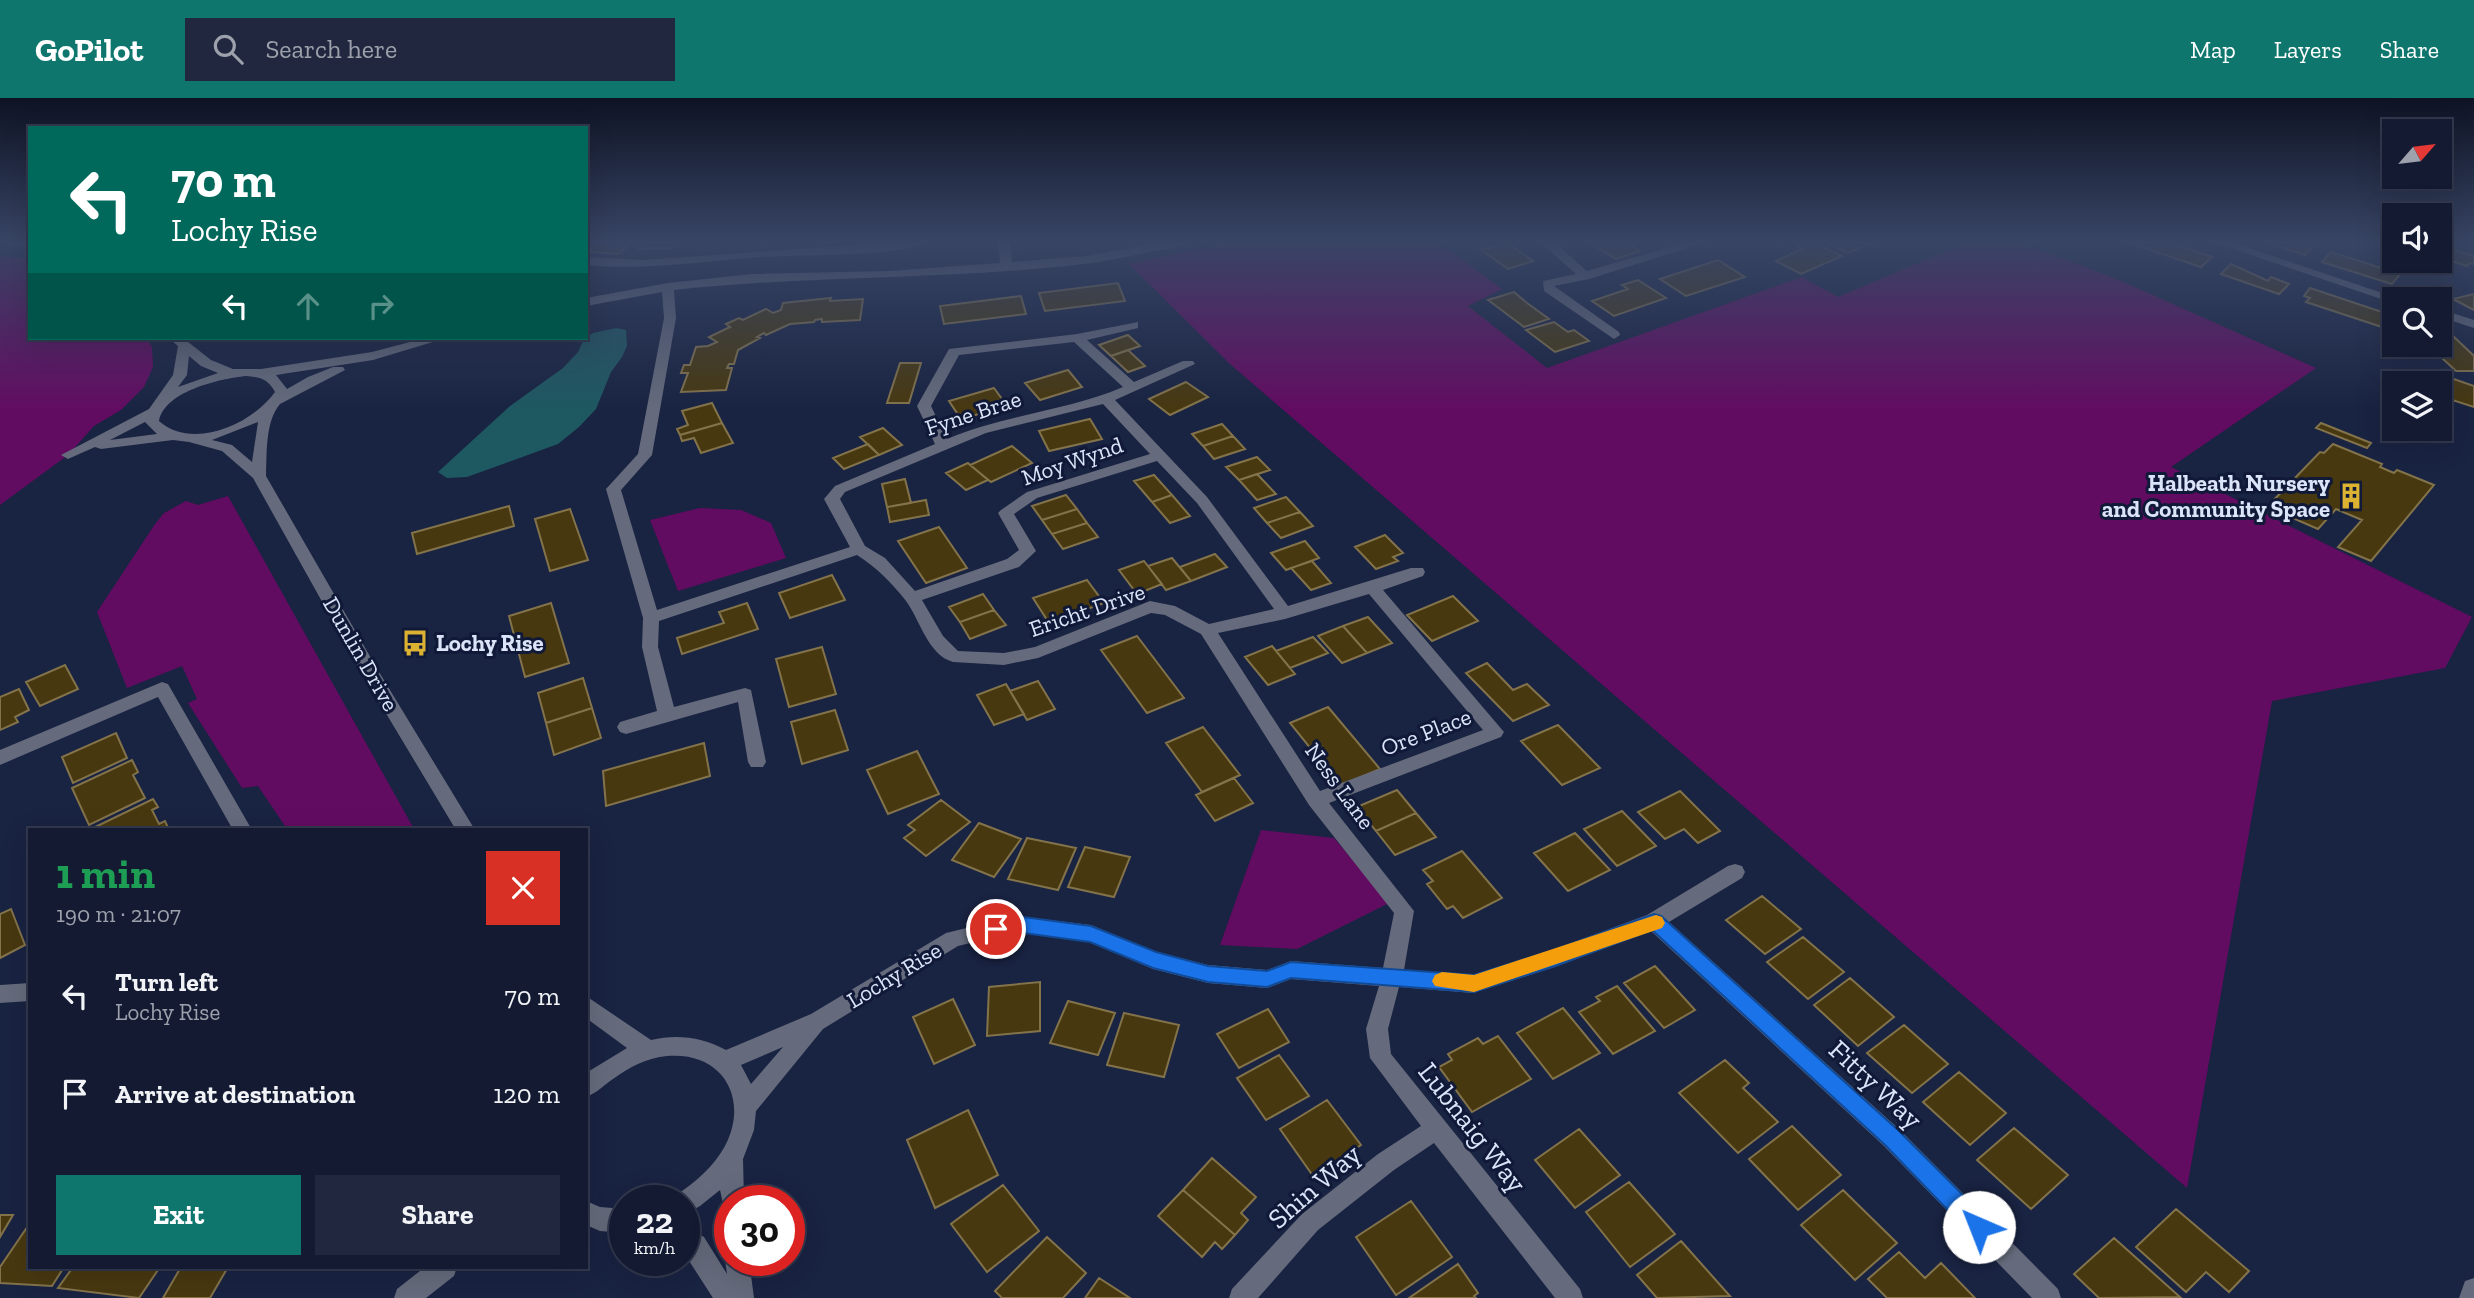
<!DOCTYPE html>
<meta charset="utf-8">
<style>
:root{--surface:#131a32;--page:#20273e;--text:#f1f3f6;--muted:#9da1ac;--line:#32384d;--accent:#0f766e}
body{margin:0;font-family:"Zilla Slab",serif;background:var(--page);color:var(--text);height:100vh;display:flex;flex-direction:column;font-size:26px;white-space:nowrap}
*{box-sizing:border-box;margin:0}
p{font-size:23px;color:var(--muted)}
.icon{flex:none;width:38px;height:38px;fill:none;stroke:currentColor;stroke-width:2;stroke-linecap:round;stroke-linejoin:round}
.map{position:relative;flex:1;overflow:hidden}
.side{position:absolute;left:28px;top:730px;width:560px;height:441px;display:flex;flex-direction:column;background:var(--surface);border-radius:0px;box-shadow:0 7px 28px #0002,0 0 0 2px var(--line)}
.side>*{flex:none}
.guide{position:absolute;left:28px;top:28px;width:560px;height:214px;border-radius:0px;box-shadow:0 7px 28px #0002,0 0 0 2px var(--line);background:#00695c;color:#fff;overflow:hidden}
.needle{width:46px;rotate:62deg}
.tools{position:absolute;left:2382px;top:21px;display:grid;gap:14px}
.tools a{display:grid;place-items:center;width:70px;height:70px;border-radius:0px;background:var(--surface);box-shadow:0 7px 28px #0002,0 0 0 2px var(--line);font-size:35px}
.speed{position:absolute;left:609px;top:1087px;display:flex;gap:14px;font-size:35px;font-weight:700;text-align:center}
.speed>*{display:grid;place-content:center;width:91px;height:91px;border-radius:50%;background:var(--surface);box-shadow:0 7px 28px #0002,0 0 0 2px var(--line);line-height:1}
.speed small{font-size:18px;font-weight:400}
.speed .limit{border:10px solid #d22;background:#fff;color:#111}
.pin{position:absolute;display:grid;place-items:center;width:60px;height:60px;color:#fff;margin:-30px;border:4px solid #fff;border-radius:50%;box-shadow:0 2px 7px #0007}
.me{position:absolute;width:77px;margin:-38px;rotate:316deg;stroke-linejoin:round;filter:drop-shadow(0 0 5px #0008)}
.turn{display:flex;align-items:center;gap:24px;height:147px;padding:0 28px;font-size:32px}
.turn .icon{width:91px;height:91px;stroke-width:2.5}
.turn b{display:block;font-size:49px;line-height:60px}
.lanes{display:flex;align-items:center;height:66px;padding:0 28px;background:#0003;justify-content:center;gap:35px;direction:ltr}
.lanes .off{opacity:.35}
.round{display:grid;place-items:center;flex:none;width:74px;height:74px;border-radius:0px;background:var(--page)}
.summary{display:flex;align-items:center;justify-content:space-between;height:119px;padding:0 28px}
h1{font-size:42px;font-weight:700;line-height:52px;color:#1e9e55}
.cta{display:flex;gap:14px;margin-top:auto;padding:14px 28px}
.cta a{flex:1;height:80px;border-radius:0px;background:var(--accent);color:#fff;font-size:28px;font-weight:700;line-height:80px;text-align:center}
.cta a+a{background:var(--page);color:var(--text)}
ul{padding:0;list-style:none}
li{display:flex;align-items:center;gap:21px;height:98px;padding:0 28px}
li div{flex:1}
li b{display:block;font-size:26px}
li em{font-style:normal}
header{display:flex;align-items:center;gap:42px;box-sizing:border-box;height:98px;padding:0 35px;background:var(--accent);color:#fff}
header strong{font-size:33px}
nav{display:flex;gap:38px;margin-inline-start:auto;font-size:24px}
.search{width:490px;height:63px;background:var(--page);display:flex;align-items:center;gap:18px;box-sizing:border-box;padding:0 24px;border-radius:0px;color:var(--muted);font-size:26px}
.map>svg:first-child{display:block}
.green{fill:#620c61}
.water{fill:#1e5861}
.building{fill:#473810;stroke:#83734b;stroke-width:2}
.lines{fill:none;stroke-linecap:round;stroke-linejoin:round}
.minor{fill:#656b7c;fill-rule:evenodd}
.route{fill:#1a73e8;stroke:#114b97;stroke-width:2}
.slow{fill:#f59e0b}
.labels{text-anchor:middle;stroke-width:6;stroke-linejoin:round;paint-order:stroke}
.street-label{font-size:23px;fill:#dce4f9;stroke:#101937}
.poi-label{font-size:23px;font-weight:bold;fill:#dce4f9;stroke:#101937;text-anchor:end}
.near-street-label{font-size:28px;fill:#dce4f9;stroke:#101937}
</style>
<header>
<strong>GoPilot</strong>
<div class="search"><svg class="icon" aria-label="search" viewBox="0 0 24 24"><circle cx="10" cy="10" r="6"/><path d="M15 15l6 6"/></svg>Search here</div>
<nav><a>Map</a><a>Layers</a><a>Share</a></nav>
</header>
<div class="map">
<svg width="2474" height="1200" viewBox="0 0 2474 1200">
<rect width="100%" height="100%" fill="#192342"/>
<!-- green -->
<path class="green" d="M1230,144H1438L1502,191L1468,208L1547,270L1802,179L1838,199L1968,144H2019L2119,182L2316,270L2171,369L2472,519L2445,570L2272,603L2187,1090L1230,266L1129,166Z
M0,158L30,161V240H146L152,249L153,269L144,289L121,312L94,328L68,357L0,407Z
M228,398L414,731H287L258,688L242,690L188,605L197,601L182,568L127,590L97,514L155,426L164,415L186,403L198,407Z
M700,410L741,412L771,425L786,460L678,493L650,422Z
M1261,732L1334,740L1389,805L1297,851L1220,847Z"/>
<!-- water -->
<path class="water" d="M616,230L626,232L627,248L622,259L611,274L596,311L579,329L558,346L467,379L447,380L438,374L510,308L563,270L578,254L584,241L593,235Z"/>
<!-- building -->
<path class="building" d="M599,144H632L619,156L588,154Z
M641,144H672L671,150L639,151Z
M1589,144H1626L1640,153L1616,161Z
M1807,144H1814L1842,158L1801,176L1776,163L1802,151L1796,149Z
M1825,144H1873L1848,155Z
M2127,144H2168L2212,159L2201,169Z
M2265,144H2308L2306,148L2311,150L2305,157Z
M1507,145L1533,163L1508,171L1481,152Z
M2446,149L2474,158V166L2470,165L2467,168L2440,159Z
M2331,154L2400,176L2392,186L2322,164Z
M1718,162L1745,179L1686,198L1660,181Z
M2231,166L2268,183L2271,179L2289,186L2279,196L2221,176Z
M1638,182L1666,200L1614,218L1592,203L1628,191L1622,187Z
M1118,185L1125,203L1045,213L1039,195Z
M2310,190L2394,218V228L2391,227L2388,231L2306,204L2310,200L2304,198Z
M1514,194L1527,205L1549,221L1524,229L1488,202Z
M2474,196V212L2453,201Z
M1021,198L1026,216L944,226L940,208Z
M831,200L830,203L863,201L860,222L822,224V221L815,222L814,224L790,226L766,237L764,235L757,239L760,240L738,252L734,266H729L727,270H732L726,292L681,294L688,275H681L684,267H690L696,249L708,248L717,244L709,239L730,229L726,226L739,220L743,222L766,211L773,215L781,212L783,205Z
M1554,224L1568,234L1574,232L1589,243L1555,254L1526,232Z
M2440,236L2452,237L2474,258V273H2456L2428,247H2440Z
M1128,237L1140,248L1111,258L1099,247Z
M1128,252L1145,268L1128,274L1111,258Z
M900,265H921L909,305H887Z
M1068,272L1082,289L1040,302L1025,285Z
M2445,278L2474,288V309L2440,298V288Z
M1186,284L1208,299L1170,317L1149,301Z
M994,290L1007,308L961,321L949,303Z
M712,305L722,325L680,337L677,331L688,327L682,313Z
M1090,321L1102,341L1049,353L1039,333Z
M722,325L733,345L701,355L694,340L682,343L680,337Z
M2321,325L2371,345L2367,350L2316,330Z
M1222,326L1233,338L1203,348L1192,336Z
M883,330L902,347L879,357L860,339Z
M1233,338L1245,351L1214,361L1203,348Z
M868,346L879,357L844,371L833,360Z
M2333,346L2382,366L2380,369L2394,375L2397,372L2434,387L2371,463L2338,449L2362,422L2336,411L2318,431L2267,409L2320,354L2324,355Z
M1012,348L1032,365L991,384L970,367Z
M1257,359L1270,372L1239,382L1226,369Z
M968,365L988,382L966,392L946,375Z
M1257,376L1276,396L1257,402L1239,382Z
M1154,377L1172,397L1152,404L1134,383Z
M905,381L911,405L887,409L882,386Z
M1066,397L1077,411L1042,422L1032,408Z
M1172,397L1190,418L1170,425L1152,404Z
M1286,399L1300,414L1267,425L1254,410Z
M926,402L929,417L890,424L887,409Z
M509,408L514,428L417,456L412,435Z
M570,411L588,462L550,473L535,421Z
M1077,411L1087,425L1052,436L1042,422Z
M1300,414L1313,428L1281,440L1267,425Z
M1087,425L1098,439L1063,451L1052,436Z
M939,429L967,470L926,485L898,443Z
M1385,437L1403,455L1393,459L1398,463L1376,471L1355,449Z
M1305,443L1319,460L1286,472L1271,455Z
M1215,456L1227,469L1191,483L1180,469Z
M1172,460L1191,483L1166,492L1148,468Z
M1144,463L1162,486L1137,496L1119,472Z
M1312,463L1331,485L1311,492L1291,470Z
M832,477L845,502L790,520L779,495Z
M1087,482L1104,505L1049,525L1033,500Z
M983,496L994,512L960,524L949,509Z
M1453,498L1478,523L1432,543L1407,517Z
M551,505L569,565L525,579L509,518Z
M747,505L758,531L682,556L677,540L724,525L719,514Z
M994,512L1006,527L970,541L960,524Z
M1368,519L1392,545L1367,555L1343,528Z
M1343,528L1367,555L1342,565L1318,538Z
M1137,538L1184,600L1147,615L1101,552Z
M1313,539L1328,555L1290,570L1276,553Z
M1272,548L1295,576L1268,587L1245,559Z
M822,549L836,596L789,609L776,561Z
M1487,565L1513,592L1527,586L1549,607L1513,623L1466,575Z
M65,567L78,591L40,608L26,584Z
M583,580L592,610L546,625L538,595Z
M1038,583L1055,611L1027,622L1010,593Z
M1006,586L1024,616L994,627L977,597Z
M19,591L29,612L15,619L18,624L0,632V599Z
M1328,609L1380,671L1341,688L1290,625Z
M592,610L601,640L554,657L546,625Z
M835,612L848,652L802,666L791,624Z
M1558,627L1600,670L1562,687L1521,643Z
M1203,629L1240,677L1202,694L1166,645Z
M116,635L127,660L73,685L62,659Z
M704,645L710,678L606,708L603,673Z
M917,653L939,696L888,716L867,672Z
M132,662L138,674L133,677L145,700L89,727L72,690Z
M1234,680L1253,705L1215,723L1196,697Z
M1397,692L1416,715L1376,733L1357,709Z
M1680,693L1720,733L1698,745L1684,731L1665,741L1638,714Z
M153,701L158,709L152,712L159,726L165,723L169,732H89Z
M941,702L970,724L926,758L904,740L915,732L908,727Z
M1622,713L1656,748L1617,768L1584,731Z
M1416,715L1436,739L1395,757L1376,733Z
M979,725L1021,741L994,779L952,762Z
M1575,735L1610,772L1568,793L1534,755Z
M1027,740L1076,750L1058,792L1008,781Z
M1085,749L1130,759L1114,799L1068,789Z
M1462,753L1502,800L1463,820L1453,808L1447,811L1427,786L1433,783L1423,772Z
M1762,798L1801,831L1765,856L1726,822Z
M11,811L25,847L0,860V816Z
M1803,839L1844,874L1808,901L1767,864Z
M1655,868L1695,912L1664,930L1624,885Z
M1850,880L1894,919L1858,948L1814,907Z
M1040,884V933L987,938L989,889Z
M1617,888L1655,933L1613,956L1579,914L1600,903L1596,899Z
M953,901L975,947L934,966L913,919Z
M1068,903L1115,915L1098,957L1050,945Z
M1563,910L1600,955L1553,981L1517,935Z
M1268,911L1289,944L1239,970L1217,936Z
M1124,915L1179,927L1164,979L1107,967Z
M1904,927L1948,966L1912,995L1867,955Z
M1498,938L1531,981L1472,1014L1439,969L1452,962L1448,956L1478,940L1483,946Z
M1279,957L1309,998L1266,1022L1237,980Z
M1725,962L1749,985L1743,990L1778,1024L1738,1055L1679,995Z
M1959,974L2006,1015L1970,1047L1923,1004Z
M1327,1002L1361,1047L1313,1078L1280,1031Z
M968,1012L998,1077L935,1110L907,1042Z
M1792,1028L1841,1077L1798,1112L1749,1061Z
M2014,1030L2068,1077L2031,1111L1977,1062Z
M1579,1031L1620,1077L1575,1110L1535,1062Z
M1212,1060L1256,1099L1241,1115L1248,1122L1235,1137L1183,1092Z
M1629,1084L1675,1136L1630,1169L1586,1114Z
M1003,1087L1039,1133L987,1174L951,1126Z
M1183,1092L1235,1137L1222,1151L1215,1144L1202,1159L1158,1118Z
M1843,1092L1897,1145L1855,1182L1801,1127Z
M1411,1103L1452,1159L1396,1197L1356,1139Z
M2176,1111L2249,1173L2229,1194L2206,1174L2186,1194L2136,1149Z
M0,1117H13L0,1139Z
M30,1125V1169H64L52,1188L0,1185V1169Z
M1047,1139L1086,1175L1063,1200H1002L995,1193Z
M2114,1140L2180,1199L2099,1200L2074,1176Z
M1681,1143L1730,1198L1657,1200L1637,1177Z
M1899,1154L1925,1180L1941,1165L1975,1200H1887L1868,1181Z
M1458,1166L1478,1195L1474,1198L1476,1200H1409Z
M73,1169H160L139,1200L58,1190Z
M181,1169H228L210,1200H163Z
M1099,1180L1130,1200H1085Z"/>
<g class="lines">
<!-- minor -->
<path class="minor" d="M3,144H30V149L9,148Z
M897,144H926C908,158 792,157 762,159C703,163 645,173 586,167V159L644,162Z
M998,144H1010L1012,164L1086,158L1161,144H1185L1179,148C1148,154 1116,162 1084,166C949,182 811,177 674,192L676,220L652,357L621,392L657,512L850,449L824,401L835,388L935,346L917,308L949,251L1077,236L1138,224V230L1087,242L1134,284L1183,263H1193L1195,266L1115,302L1207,399L1288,508L1411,470H1423L1425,474L1423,478L1383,492L1504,634L1501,639L1329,705L1414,813L1404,872L1473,877L1553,852L1647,817L1728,768L1735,766L1742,768L1745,774L1742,780L1669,824L1900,1032L2058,1191L2061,1200H2032L1884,1048L1651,833L1555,869L1473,895L1399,889L1388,931L1391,956L1580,1191L1583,1200H1555L1434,1045L1394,1072L1318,1132L1258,1200H1229L1232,1191L1302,1116L1378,1056L1421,1028L1370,960L1366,931L1379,888L1291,881L1267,890L1208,885L1153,871L1089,844L1016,834L958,848L823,931L756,1013L754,1032L743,1061L744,1102H730V1113L724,1110L720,1092L700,1108L684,1117V1102H673L676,1097C695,1085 714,1068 725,1048C750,1000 722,953 667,958C647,960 629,969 613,981C604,987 597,995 586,999V975L627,950L586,920V898L651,942C677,936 702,939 726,952L811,916L946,835L1016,818L1091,827L1156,854L1208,867L1267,872L1291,863L1383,870L1394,815L1309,707L1201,536L1165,517L1151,515L1038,560L1004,567L953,564C928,557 920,522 906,503C892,485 876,469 857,457L659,523L658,549L674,609L745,590L751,592L766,664L763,669H751L748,664L738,604L626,636L620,634L617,629L620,624L657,613L642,549L643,520L606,391L638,356L664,220L662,194L586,208V200L668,185L752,176L889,173L1000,165ZM1074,244L1123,289C1066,313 1004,317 947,341L931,308L959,257ZM1103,306L1150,356L1027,394L1001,412L998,415L1019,452L1007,461L915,493L885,460L865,448L840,401L845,394L986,335ZM1157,363L1197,405L1274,511L1209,526L1175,508L1150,503L1035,549L1004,555L958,553L943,538L922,502L1019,469L1036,453L1014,416L1037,400ZM1369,496L1483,632L1320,693L1218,535L1285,521ZM783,949L751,986L741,967Z
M1540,144H1554L1587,173L1687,144H1706L1589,181L1554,188L1619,234L1620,237L1614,241L1544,193L1543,183L1576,176Z
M2213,144H2231L2400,201H2394V205L2390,204Z
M2440,211L2474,222V230L2440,219Z
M173,240H183L211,262L233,271H261L372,254L425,240H446L373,262L276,277L287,291L308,279L333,269H343L345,272L280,306C265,324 267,355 266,378L379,574L475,732H456L363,577L253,380L222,353L189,344L173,342L101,351L95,349L68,361L61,357L149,311L173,277L178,248L171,242ZM189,258L201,268L218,275L178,289L187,277ZM246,278C260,279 268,281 275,294C252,326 193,353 159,323C165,293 219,281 246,278ZM145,324L157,336L110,342ZM258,324L252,364L232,347L212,342Z
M162,584L168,586L252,732H233L158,599L0,667V652Z
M30,885V903L0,905V887Z
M586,1103L600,1109L625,1111V1135L600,1133L586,1127Z
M684,1126L704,1139L727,1176L725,1162L728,1153L730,1162H749L754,1200H713L684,1155Z
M425,1169H457L454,1178L426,1200H394L397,1191Z
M2474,1180V1200H2459L2465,1183Z"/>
</g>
<!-- sky -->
<linearGradient id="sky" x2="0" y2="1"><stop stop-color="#0e1324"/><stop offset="0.46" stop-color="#384565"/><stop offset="1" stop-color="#384565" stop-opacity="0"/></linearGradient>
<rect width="2474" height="312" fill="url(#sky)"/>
<!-- route -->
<path class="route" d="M1654,816L1661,818L1899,1033L1987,1121L1990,1129L1987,1136L1979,1140L1971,1136L1885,1047L1652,832L1555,868L1474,894L1291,880L1267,889L1208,884L1153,870L1090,844L1016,834L996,838L989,836L986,831L989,825L1016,818L1091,828L1156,854L1208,868L1267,873L1291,864L1474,877L1554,852Z"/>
<!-- slow -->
<path class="slow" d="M1656,817L1662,819L1665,825L1662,830L1474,894L1435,888L1432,883L1435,877L1442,874L1474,877Z"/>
<!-- icons -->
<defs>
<g id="building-bare" transform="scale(2.1)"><path d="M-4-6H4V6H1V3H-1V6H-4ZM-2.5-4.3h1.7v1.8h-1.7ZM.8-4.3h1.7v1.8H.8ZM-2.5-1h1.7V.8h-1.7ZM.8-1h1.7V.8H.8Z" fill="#dcb233" stroke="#101937" stroke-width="2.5" paint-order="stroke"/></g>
<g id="bus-bare" transform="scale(2.1)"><path d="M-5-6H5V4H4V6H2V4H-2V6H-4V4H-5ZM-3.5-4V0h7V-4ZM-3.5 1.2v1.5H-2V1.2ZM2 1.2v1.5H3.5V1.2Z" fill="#dcb233" stroke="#101937" stroke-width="2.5" paint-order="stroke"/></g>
</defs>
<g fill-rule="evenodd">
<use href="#building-bare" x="2351" y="398"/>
<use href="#bus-bare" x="415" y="545"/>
</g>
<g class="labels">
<!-- street labels -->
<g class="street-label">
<text transform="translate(973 315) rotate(-18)" y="8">Fyne Brae</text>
<text transform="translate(1072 363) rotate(-19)" y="8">Moy Wynd</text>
<text transform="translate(1087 512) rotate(-19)" y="8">Ericht Drive</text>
<text transform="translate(361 556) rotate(60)" y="8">Dunlin Drive</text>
<text transform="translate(1426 634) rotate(-21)" y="8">Ore Place</text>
<text transform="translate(1340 688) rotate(54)" y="8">Ness Lane</text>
<text transform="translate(894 877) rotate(-31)" y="8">Lochy Rise</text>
</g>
<!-- poi labels -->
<g class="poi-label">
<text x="2330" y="393">Halbeath Nursery<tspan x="2330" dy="26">and Community Space</tspan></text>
<text x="436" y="553" text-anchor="start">Lochy Rise</text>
</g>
<!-- near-street labels -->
<g class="near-street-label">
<text transform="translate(1876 986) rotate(43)" y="10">Fitty Way</text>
<text transform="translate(1473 1029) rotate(52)" y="10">Lubnaig Way</text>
<text transform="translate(1314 1088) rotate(-41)" y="10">Shin Way</text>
</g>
</g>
</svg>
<div class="tools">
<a><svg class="needle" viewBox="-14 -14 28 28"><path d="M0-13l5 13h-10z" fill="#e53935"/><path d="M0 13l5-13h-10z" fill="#9da1ac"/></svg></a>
<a><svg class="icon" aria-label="sound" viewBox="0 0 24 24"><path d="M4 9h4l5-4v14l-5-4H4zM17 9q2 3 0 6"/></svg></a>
<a><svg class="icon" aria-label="search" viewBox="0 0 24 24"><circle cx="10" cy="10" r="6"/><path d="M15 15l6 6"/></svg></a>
<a><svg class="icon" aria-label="layers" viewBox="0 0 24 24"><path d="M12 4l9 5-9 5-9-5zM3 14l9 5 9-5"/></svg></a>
</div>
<div class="speed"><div>22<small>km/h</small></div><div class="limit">30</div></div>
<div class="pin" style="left:996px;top:831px;background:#d93025"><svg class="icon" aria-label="arrive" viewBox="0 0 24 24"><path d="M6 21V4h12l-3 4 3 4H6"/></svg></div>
<svg class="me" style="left:1979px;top:1129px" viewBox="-20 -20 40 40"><circle r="19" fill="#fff"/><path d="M0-13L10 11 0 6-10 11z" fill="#1a73e8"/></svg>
<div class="guide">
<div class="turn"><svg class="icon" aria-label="left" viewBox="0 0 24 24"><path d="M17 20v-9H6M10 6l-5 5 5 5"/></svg><div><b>70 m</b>Lochy Rise</div></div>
<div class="lanes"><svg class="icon" aria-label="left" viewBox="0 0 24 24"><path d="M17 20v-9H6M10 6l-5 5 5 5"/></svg><svg class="icon off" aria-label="ahead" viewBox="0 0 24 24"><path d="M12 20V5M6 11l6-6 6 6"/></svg><svg class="icon off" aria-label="right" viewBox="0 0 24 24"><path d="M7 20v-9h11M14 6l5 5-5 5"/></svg></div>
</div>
<section class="side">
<div class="summary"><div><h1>1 min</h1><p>190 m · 21:07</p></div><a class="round" style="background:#d93025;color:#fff"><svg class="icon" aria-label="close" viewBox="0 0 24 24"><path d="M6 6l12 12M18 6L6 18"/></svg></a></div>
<ul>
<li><svg class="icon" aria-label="left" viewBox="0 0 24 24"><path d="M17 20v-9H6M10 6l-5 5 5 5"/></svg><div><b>Turn left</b><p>Lochy Rise</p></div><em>70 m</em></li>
<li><svg class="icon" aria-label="arrive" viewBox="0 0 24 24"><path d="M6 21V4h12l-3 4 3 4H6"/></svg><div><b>Arrive at destination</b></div><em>120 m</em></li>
</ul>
<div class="cta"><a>Exit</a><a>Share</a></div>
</section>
</div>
